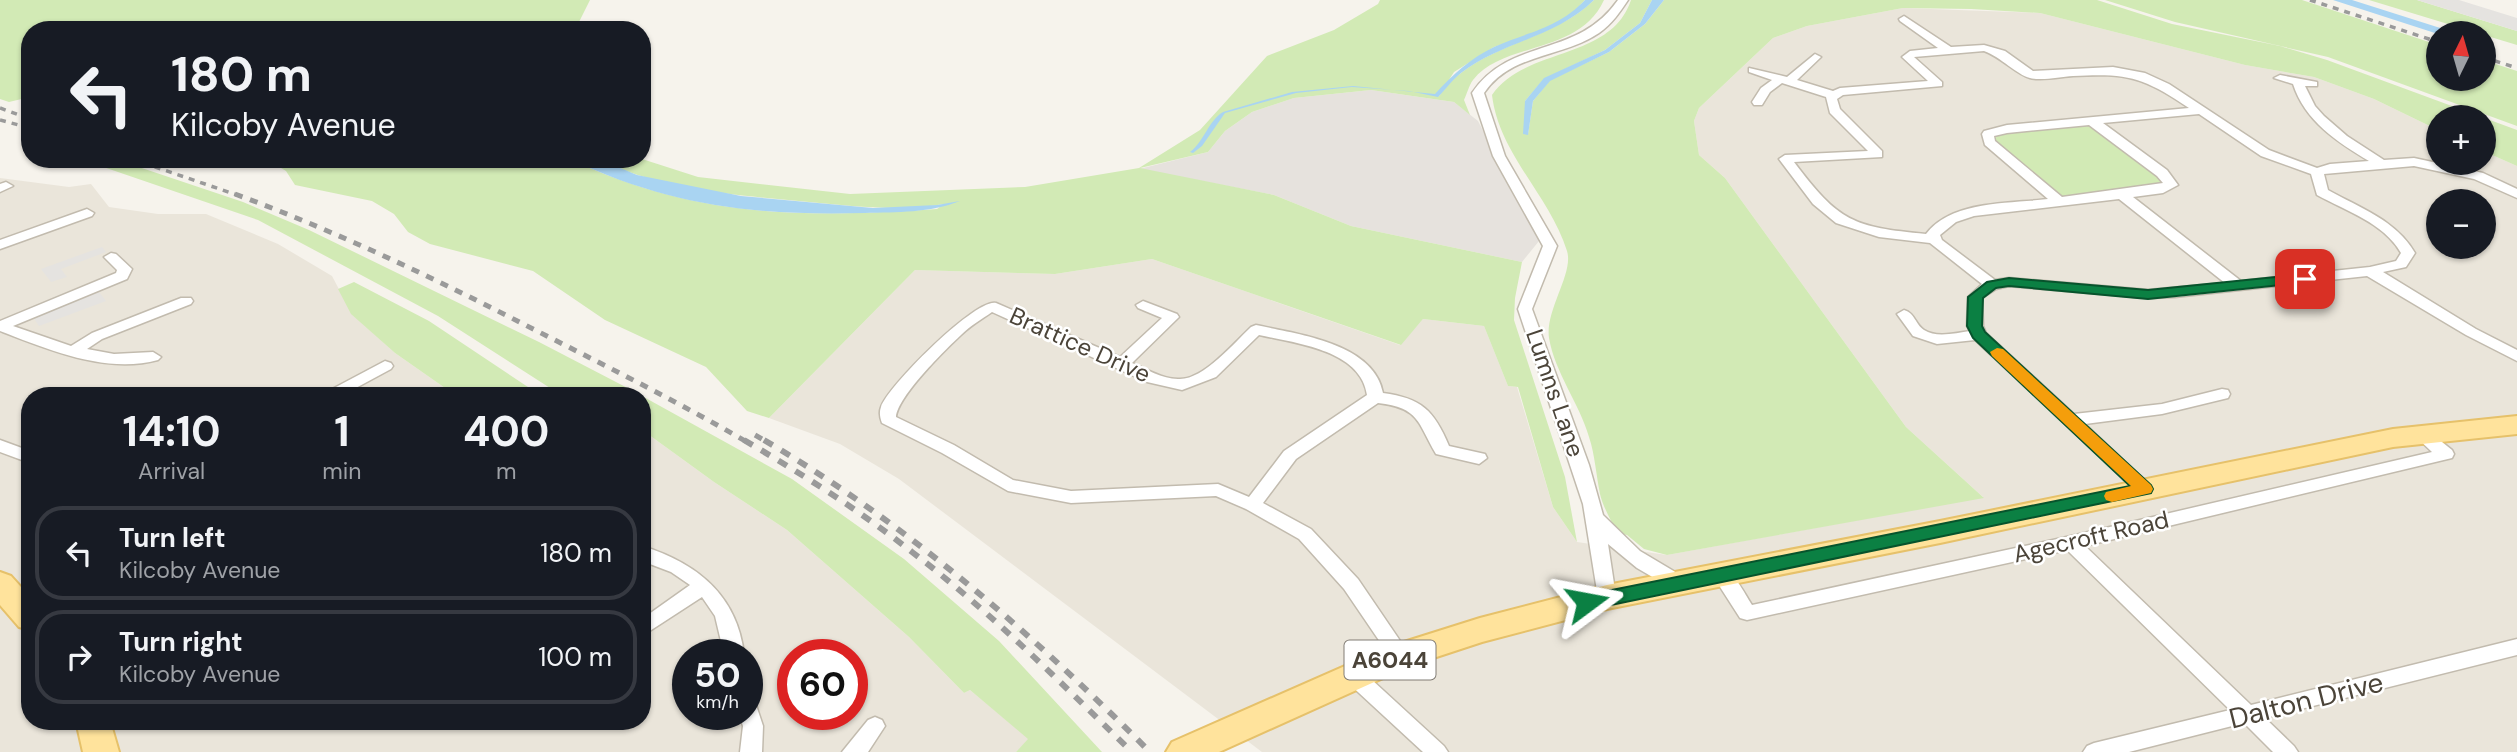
<!DOCTYPE html>
<meta charset="utf-8">
<style>
:root{--surface:#171b24;--page:#20242c;--text:#f1f3f6;--muted:#9ea1a6;--line:#363941}
body{margin:0;font-family:"DM Sans",sans-serif;background:var(--page);color:var(--text);height:100vh;display:flex;flex-direction:column;font-size:26px;white-space:nowrap}
*{box-sizing:border-box;margin:0}
p{font-size:23px;color:var(--muted)}
.icon{flex:none;width:38px;height:38px;fill:none;stroke:currentColor;stroke-width:2;stroke-linecap:round;stroke-linejoin:round}
.map{position:relative;flex:1;overflow:hidden}
.drawer{position:absolute;left:21px;top:387px;width:630px;height:343px;display:flex;flex-direction:column;background:var(--surface);border-radius:28px;box-shadow:0 2px 5px #0004}
.drawer>*{flex:none}
.guide{position:absolute;left:21px;top:21px;width:630px;height:147px;border-radius:28px;box-shadow:0 2px 5px #0004;background:#171b24;color:var(--text);overflow:hidden}
.needle{width:46px;rotate:5deg}
.controls{position:absolute;left:2426px;top:21px;display:grid;gap:14px}
.controls a{display:grid;place-items:center;width:70px;height:70px;border-radius:50%;background:var(--surface);box-shadow:0 2px 5px #0004;font-size:35px}
.speed{position:absolute;left:672px;top:639px;display:flex;gap:14px;font-size:35px;font-weight:700;text-align:center}
.speed>*{display:grid;place-content:center;width:91px;height:91px;border-radius:50%;background:var(--surface);box-shadow:0 2px 5px #0004;line-height:1}
.speed small{font-size:18px;font-weight:400}
.speed .limit{border:10px solid #d22;background:#fff;color:#111}
.pin{position:absolute;display:grid;place-items:center;width:60px;height:60px;color:#fff;margin:-30px;border-radius:14px;box-shadow:0 4px 10px #0006}
.me{position:absolute;width:77px;margin:-38px;rotate:77deg;stroke-linejoin:round;filter:drop-shadow(0 0 5px #0008)}
.turn{display:flex;align-items:center;gap:24px;height:147px;padding:0 35px;font-size:32px}
.turn .icon{width:91px;height:91px;stroke-width:2.5}
.turn b{display:block;font-size:49px;line-height:60px}
.eta{display:flex;justify-content:space-evenly;align-items:center;height:119px;text-align:center}
.eta b{font-size:42px;font-weight:700;line-height:49px}
ul{padding:0;list-style:none}
li{display:flex;align-items:center;gap:21px;height:94px;margin:0 14px 10px;padding:0 21px;border:4px solid var(--line);border-radius:28px}
li div{flex:1}
li b{display:block;font-size:26px}
li em{font-style:normal}
.map>svg:first-child{display:block}
.residential{fill:#eae5da;fill-rule:evenodd}
.industrial{fill:#e6e2dd}
.green{fill:#d2eab5}
.parking{fill:#e5e3e0}
.water{fill:#a9d4f2}
.lines{fill:none;stroke-linecap:round;stroke-linejoin:round}
.minor-casing{stroke:#c2bbae;stroke-width:3}
.primary-casing{stroke:#e6c16a;stroke-width:4}
.minor{fill:#fff;fill-rule:evenodd}
.primary{fill:#ffe39c;fill-rule:evenodd}
.rail-far2{stroke:#9a9a9a;stroke-width:3.5;stroke-dasharray:6 6;stroke-linecap:butt}
.rail-far1{stroke:#9a9a9a;stroke-width:5;stroke-dasharray:8 8;stroke-linecap:butt}
.rail{stroke:#9a9a9a;stroke-width:6;stroke-dasharray:10 10;stroke-linecap:butt}
.route{fill:#0b8043;stroke:#07532c;stroke-width:2}
.slow{fill:#f59e0b}
.labels{text-anchor:middle;stroke-width:5;stroke-linejoin:round;paint-order:stroke}
.shield{fill:#fff;stroke:#817c74;stroke-width:2}
.shield-label{font-size:23px;font-weight:bold;fill:#4b4439}
.street-label{font-size:24px;fill:#4b4439;stroke:#fff}
.near-street-label{font-size:28px;fill:#4b4439;stroke:#fff}
</style>
<div class="map">
<svg width="2517" height="752" viewBox="0 0 2517 752">
<rect width="100%" height="100%" fill="#f6f3ec"/>
<!-- residential -->
<path class="residential" d="M1903,8L2040,13L2245,65L2314,77L2374,99L2438,130V163H2483V151L2517,166V752H1262L899,479L840,444L769,418L915,270L1055,274L1152,259L1400,345L1423,319L1484,326L1508,386L1517,387L1553,507L1577,542L1667,555L1983,497L1906,427L1725,178L1699,155L1694,121L1699,108L1773,38L1807,26ZM2438,201H2483V247H2438Z
M0,178L69,187L91,184L109,207L158,214H206L278,244L332,276L352,314L395,353L455,395L30,396V721H642V433L645,432L714,482L787,530L909,637L964,693L970,690L1029,739L1016,752H0ZM688,654H747V714H688ZM793,654H852V714H793Z"/>
<!-- industrial -->
<path class="industrial" d="M1371,90L1454,102L1478,121L1539,241L1522,262L1351,226L1274,195L1139,169L1208,152L1225,131L1252,112L1294,98Z"/>
<!-- green -->
<path class="green" d="M0,0H590L575,30H30V97L9,102L0,99Z
M1380,0H1585L1571,15L1547,29L1494,47L1454,72L1438,97C1445,89 1452,79 1461,73C1502,41 1557,36 1594,0H1604C1579,55 1504,41 1473,80C1469,85 1467,94 1464,100L1470,115L1454,102L1371,90L1294,98L1252,112L1225,131L1208,152L1140,168L1274,195L1351,226L1522,262L1515,298L1514,320L1565,477L1577,542L1553,507L1518,387L1508,386L1484,326L1423,319L1401,345L1152,259L1055,274L915,270L769,418L747,411L706,367L605,320L533,271L430,244L408,232L394,214L372,201L295,185L286,171L266,159H570C696,218 802,218 937,209L944,204C900,212 853,206 809,202C739,195 662,191 599,159H642L698,177L850,194L1025,187L1139,168L1200,130L1267,56L1334,30L1378,4Z
M1631,0H1652L1640,23L1605,50L1544,79L1525,101L1528,134L1533,101L1550,80L1609,52L1645,24L1664,0H2097L2172,24L2280,46L2327,60L2517,130V166L2483,151V117H2438V130L2374,99L2314,77L2245,65L2040,13L1971,9L1903,8L1807,26L1773,38L1699,108L1694,121L1699,155L1725,178L1906,427L1984,498L1667,555L1644,549L1627,535L1617,533C1611,520 1603,507 1600,494C1596,475 1595,455 1589,437C1579,403 1555,373 1549,338C1545,310 1574,273 1567,251C1550,196 1499,154 1492,95C1524,47 1611,61 1631,0Z
M2105,0H2302L2438,45V79H2483V60L2517,71V126L2328,57L2175,22Z
M2369,0H2417L2517,31V45Z
M2092,123L2167,183L2059,198L1992,141V135L1996,133Z
M80,159H115L243,202L309,230L539,342L641,395H561L438,316L258,220Z
M354,282L429,321L540,395H455L395,353L351,314L338,289Z
M642,396L792,479L904,559L999,641L1102,752H1016L1028,739L970,690L964,693L909,637L787,530L714,482L645,432L642,433Z"/>
<!-- parking -->
<path class="parking" d="M2417,0H2459L2517,18V31Z
M102,247L106,252L61,269L67,277L51,282L41,269Z
M99,292L106,301L39,326L33,317Z"/>
<!-- water -->
<path class="water" d="M1585,0H1594C1555,38 1503,41 1461,73C1453,79 1446,89 1438,97L1409,91L1352,87L1296,93L1225,113L1202,146L1193,153L1190,152C1204,142 1208,121 1223,112L1292,92L1353,86L1435,94C1452,75 1471,58 1494,47C1530,31 1557,29 1585,0Z
M1652,0H1664L1645,24L1609,52L1550,81L1533,101L1528,135L1523,134L1525,101L1544,78L1605,50L1640,23Z
M2333,0H2352L2456,33L2438,34Z
M570,159H599L637,175L741,196L873,208L937,205L960,201C930,213 897,212 865,213C757,216 669,206 570,159Z"/>
<g class="lines">
<!-- minor casing -->
<g class="minor-casing">
<path id="minor" d="M1618,0H1628C1620,12 1612,24 1599,33C1562,58 1511,53 1484,93L1505,156L1557,246L1532,309L1589,465L1603,515L1640,551L1687,579L1689,584L1687,589L1680,591L1673,589L1637,568L1608,544L1616,597L1614,602L1607,604L1600,602L1598,597L1583,504L1518,309L1543,246L1493,156L1472,93C1511,36 1577,59 1618,0Z
M1904,16L1951,47L1984,45L2005,51L2033,71L2113,67L2145,73L2169,84L2269,150L2317,168L2330,164L2369,161C2337,142 2305,121 2293,84L2274,78L2280,75L2317,82V86H2305L2315,106L2324,116L2347,136L2384,160L2414,158L2483,173L2517,189V198L2474,179L2414,166L2324,174L2328,190C2360,208 2396,220 2415,253L2406,267L2383,272L2476,329L2517,350V361L2466,335L2367,276L2175,297L2148,298L2009,286L1996,289L1982,298L1983,326L1986,333L2074,414L2162,404L2222,389L2228,390L2230,394L2228,398L2162,414L2085,424L2154,489L2151,493H2139L1975,340L1937,344L1913,336L1897,314L1904,310C1915,313 1915,324 1924,330C1936,338 1956,333 1970,331L1967,326L1968,297L1982,284L1930,243L1879,237L1836,223L1813,204L1779,159L1785,155L1868,151L1830,113L1826,97L1782,83L1770,92L1762,105H1754L1752,102L1761,88L1772,80L1749,72V68L1787,77L1815,54L1821,57L1797,80L1833,91L1840,88L1928,81L1902,57L1910,51L1938,48L1900,21L1899,19ZM1984,51C2001,57 2017,75 2030,78C2042,81 2060,77 2073,76C2128,73 2143,77 2189,108L2007,125L1984,131L1982,134L1985,145L2048,199C2009,204 1952,200 1926,234C1853,227 1839,222 1794,162L1882,157V151L1840,109L1837,99L1843,95L1942,86V82L1914,57ZM2199,114L2261,156L2311,174L2317,195C2346,211 2384,223 2401,253L2396,261L2370,267L2241,281L2133,197L2163,193L2178,185L2167,170L2103,123ZM2089,125L2157,176L2163,183L2062,197L1995,141L1994,136L2007,133ZM2119,199L2225,283L2148,290L2009,278L1995,280L1942,240L1940,235L1956,222L1974,216Z
M6,182L13,186L0,192V184Z
M87,209L94,213L92,216L0,249V240Z
M111,253L116,254L132,269L127,279L13,326L71,346L92,333L181,298H191L193,301L191,304L102,339L87,349L114,354L153,352L161,357L158,360C106,374 49,350 0,331V321L116,273L117,270L104,257Z
M1143,301L1177,314L1179,317L1132,363C1146,369 1164,380 1180,379C1204,379 1234,343 1251,327L1256,325C1297,334 1374,343 1383,393C1421,398 1434,410 1449,446L1485,454L1487,458L1479,464L1436,454C1417,422 1420,408 1378,403L1296,459L1263,503L1311,529L1358,579L1407,651L1410,656L1407,661L1400,664L1393,661L1344,589L1299,539L1246,509L1216,496L1071,503L1008,491L942,453L882,423C880,418 879,412 881,407C888,386 976,298 996,303L1120,357L1162,318L1138,308L1136,305ZM992,312L1147,382L1182,390L1216,377L1259,335C1295,343 1361,350 1367,395L1284,451L1249,497L1218,484L1071,491L1013,480L954,445L896,417C898,396 945,350 961,335C970,326 982,319 992,312Z
M385,361L391,363L393,366L391,369L341,396H319Z
M2421,429L2427,430L2452,450L2454,454L2452,458L2085,546L2251,705L2517,639V655L2265,718L2294,746L2298,752H2273L2244,723L2129,752H2083L2087,746L2094,743L2230,710L2067,550L1747,620L1740,618L1713,576L1715,571C1733,566 1743,592 1752,605L2071,536L2432,452L2413,434Z
M0,440L30,451V463L0,452Z
M642,546C697,563 737,595 744,654H724L715,616L702,597L642,636V619L690,585L671,572L642,561Z
M1353,667L1360,669L1444,746L1448,752H1423L1346,681L1343,675L1346,669Z
M747,697L754,699L763,726L762,752H740L743,726L739,714H747Z
M875,717L882,720L885,726L868,752H842L868,720Z"/>
</g>
<!-- primary casing -->
<g class="primary-casing">
<path id="primary" d="M2517,416V434L2393,447L1940,543L1607,609L1482,642L1412,665L1219,752H1166L1172,742L1388,647L1480,618L1607,585L1940,521L2393,429Z
M0,572L11,576L30,597V630L19,627L0,605Z
M76,721H110L119,752H83Z"/>
</g>
<!-- minor -->
<use href="#minor" class="minor"/>
<!-- primary -->
<use href="#primary" class="primary"/>
<!-- rail-far2 -->
<path class="rail-far2" d="M2310,0L2438,42
M2483,57L2517,68
M0,108L30,119
M0,120L30,128
M132,159L240,196"/>
<!-- rail-far1 -->
<path class="rail-far1" d="M235,194C338,232 438,280 535,330C606,366 678,402 747,442
M755,435L767,442"/>
<!-- rail -->
<path class="rail" d="M744,440C802,474 859,510 912,552C991,612 1061,683 1132,752
M764,440C909,525 1032,634 1150,752"/>
</g>
<!-- route -->
<path class="route" d="M2305,274L2312,279L2310,282L2148,299L2009,286L1996,288L1983,298L1982,326L1985,332L2151,485L2153,489L2151,493L1587,610L1580,607L1578,602L1580,597L1587,595L2130,486L1973,338L1967,326L1968,297L1987,282L2009,278L2148,290Z"/>
<!-- slow -->
<path class="slow" d="M1997,348L2003,349L2151,485L2153,489L2151,493L2112,502L2106,500L2104,496L2106,492L2131,486L1992,356L1990,352Z"/>
<g class="labels">
<!-- shield labels -->
<rect class="shield" x="1344.5" y="640.5" width="91" height="39" rx="5"/>
<g class="shield-label">
<text x="1390" y="668">A6044</text>
</g>
<!-- street labels -->
<g class="street-label">
<text transform="translate(1080 345) rotate(24)" y="8">Brattice Drive</text>
<text transform="translate(1555 393) rotate(71)" y="8">Lumns Lane</text>
<text transform="translate(2091 537) rotate(-13)" y="8">Agecroft Road</text>
</g>
<!-- near-street labels -->
<g class="near-street-label">
<text transform="translate(2306 700) rotate(-14)" y="10">Dalton Drive</text>
</g>
</g>
</svg>
<div class="controls">
<a><svg class="needle" viewBox="-14 -14 28 28"><path d="M0-13l5 13h-10z" fill="#e53935"/><path d="M0 13l5-13h-10z" fill="#9ea1a6"/></svg></a>
<a>+</a>
<a>−</a>
</div>
<div class="speed"><div>50<small>km/h</small></div><div class="limit">60</div></div>
<div class="pin" style="left:2305px;top:279px;background:#d93025"><svg class="icon" aria-label="arrive" viewBox="0 0 24 24"><path d="M6 21V4h12l-3 4 3 4H6"/></svg></div>
<svg class="me" style="left:1587px;top:602px" viewBox="-20 -20 40 40"><path d="M0-17L14 15 0 8-14 15z" fill="#0b8043" stroke="#fff" stroke-width="4"/></svg>
<div class="guide">
<div class="turn"><svg class="icon" aria-label="left" viewBox="0 0 24 24"><path d="M17 20v-9H6M10 6l-5 5 5 5"/></svg><div><b>180 m</b>Kilcoby Avenue</div></div>
</div>
<section class="drawer">
<div class="eta">
<div><b>14:10</b><p>Arrival</p></div>
<div><b>1</b><p>min</p></div>
<div><b>400</b><p>m</p></div>
</div>
<ul>
<li><svg class="icon" aria-label="left" viewBox="0 0 24 24"><path d="M17 20v-9H6M10 6l-5 5 5 5"/></svg><div><b>Turn left</b><p>Kilcoby Avenue</p></div><em>180 m</em></li>
<li><svg class="icon" aria-label="right" viewBox="0 0 24 24"><path d="M7 20v-9h11M14 6l5 5-5 5"/></svg><div><b>Turn right</b><p>Kilcoby Avenue</p></div><em>100 m</em></li>
</ul>
</section>
</div>
